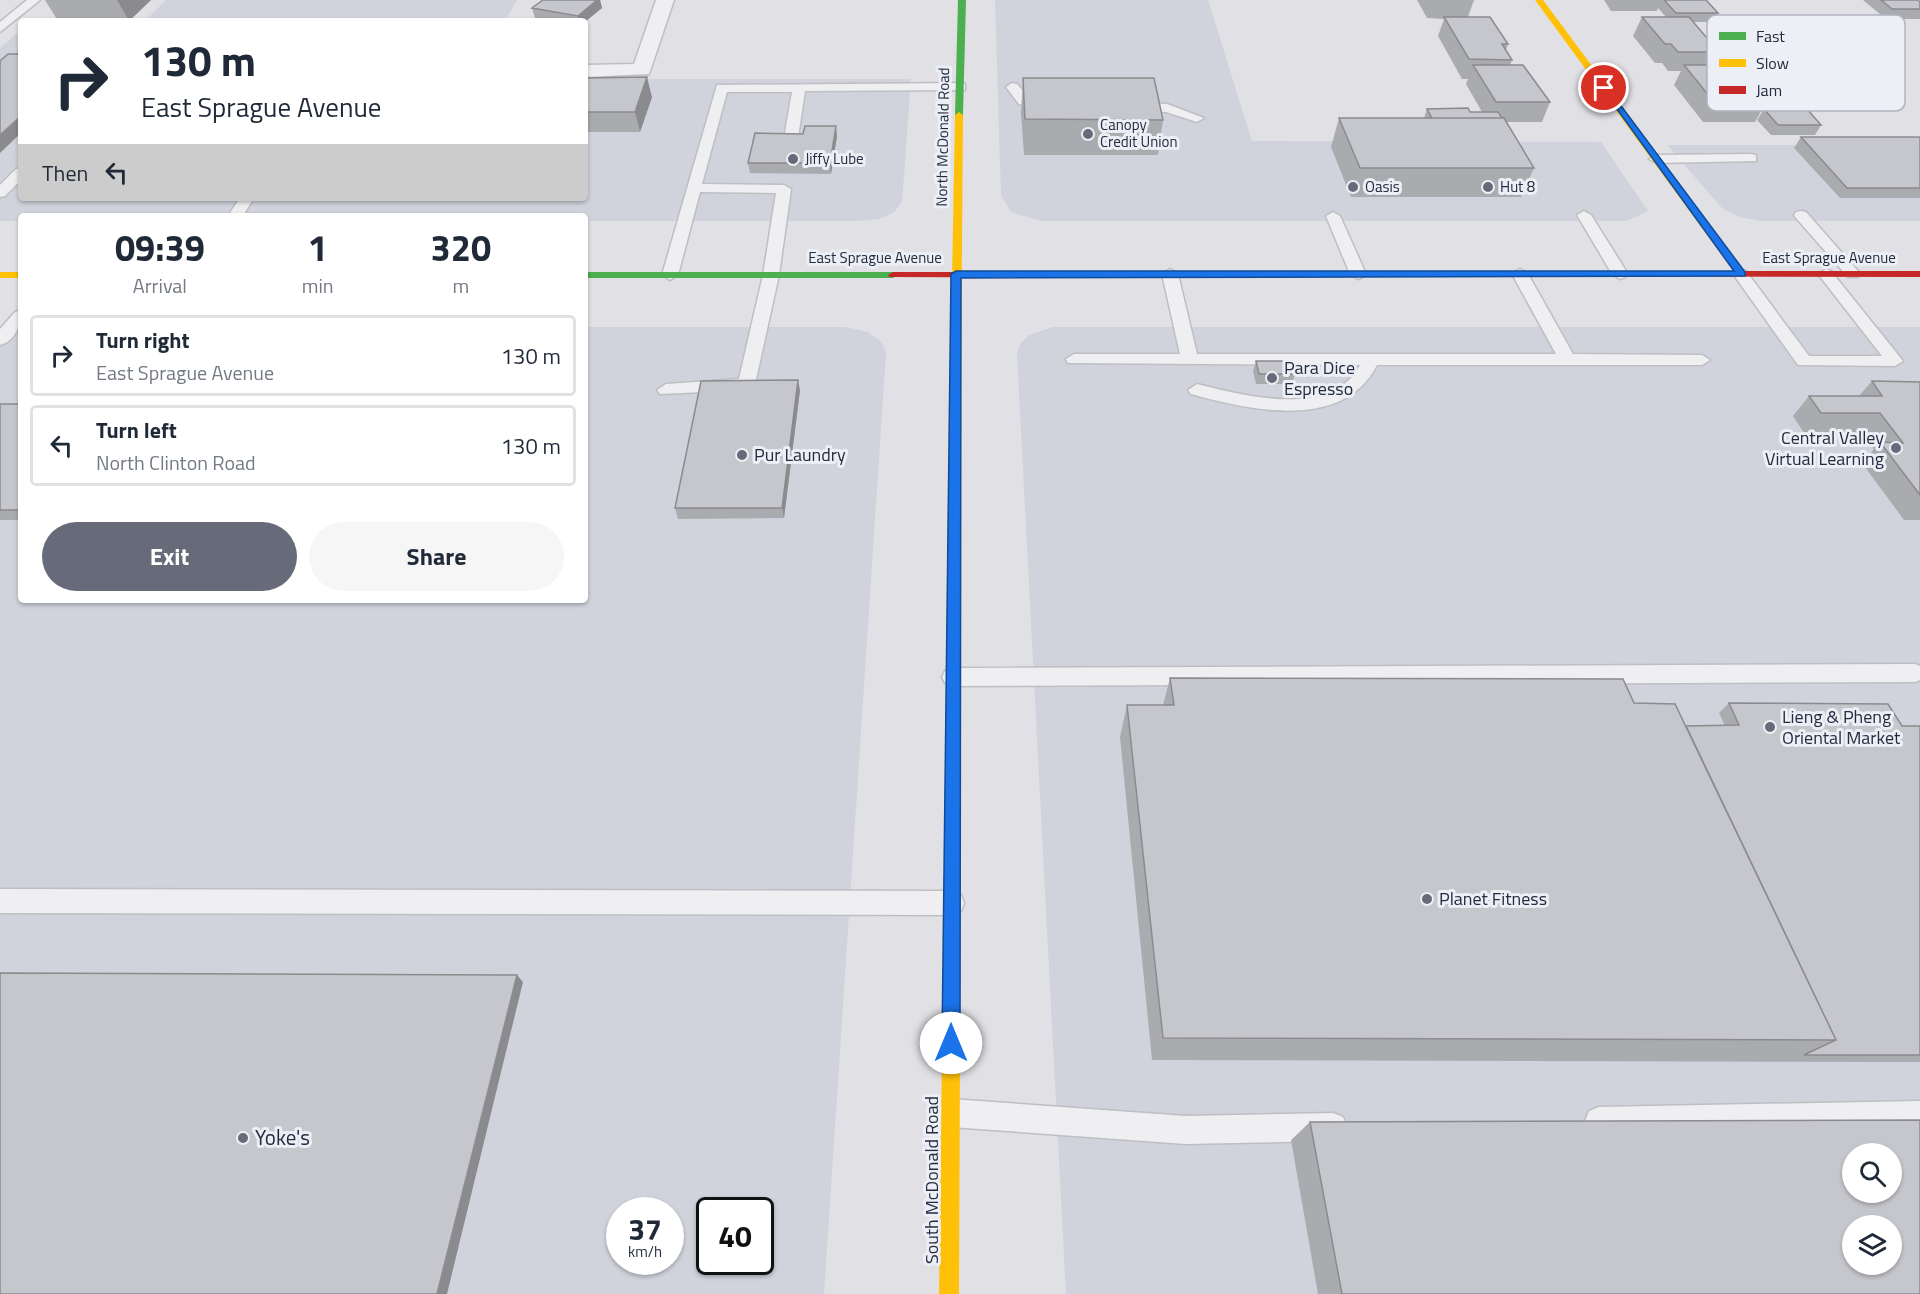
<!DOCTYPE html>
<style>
:root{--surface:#fff;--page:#f6f6f7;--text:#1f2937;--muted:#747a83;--line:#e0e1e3;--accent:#666a79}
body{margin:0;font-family:"Titillium Web",sans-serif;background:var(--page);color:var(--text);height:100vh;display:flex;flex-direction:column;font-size:22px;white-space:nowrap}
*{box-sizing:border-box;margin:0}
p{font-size:20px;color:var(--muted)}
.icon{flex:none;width:33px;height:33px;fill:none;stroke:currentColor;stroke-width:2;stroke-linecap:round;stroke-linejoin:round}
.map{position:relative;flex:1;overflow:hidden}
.details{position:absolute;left:18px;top:213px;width:570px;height:390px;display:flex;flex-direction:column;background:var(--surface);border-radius:6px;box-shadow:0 2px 4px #0004}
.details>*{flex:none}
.hud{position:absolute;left:18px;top:18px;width:570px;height:183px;border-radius:6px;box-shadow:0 2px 4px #0004;background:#fff;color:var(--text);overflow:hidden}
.tools{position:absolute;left:1842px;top:1143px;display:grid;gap:12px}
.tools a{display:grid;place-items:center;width:60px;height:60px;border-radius:50%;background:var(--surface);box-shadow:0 2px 4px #0004;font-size:30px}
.speed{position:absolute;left:606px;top:1197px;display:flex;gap:12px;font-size:30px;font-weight:700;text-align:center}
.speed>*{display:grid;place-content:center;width:78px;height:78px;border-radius:50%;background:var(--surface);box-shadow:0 2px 4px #0004;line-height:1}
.speed small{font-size:15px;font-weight:400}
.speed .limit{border:3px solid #111;border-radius:9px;background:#fff;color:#111}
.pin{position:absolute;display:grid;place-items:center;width:51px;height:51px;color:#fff;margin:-26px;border:3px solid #fff;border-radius:50%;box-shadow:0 2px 6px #0007}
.me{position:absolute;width:66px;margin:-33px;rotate:0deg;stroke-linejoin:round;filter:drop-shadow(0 0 4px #0008)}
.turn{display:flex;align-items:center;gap:21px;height:126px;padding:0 24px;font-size:27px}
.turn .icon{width:78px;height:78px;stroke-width:2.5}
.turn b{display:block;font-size:42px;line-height:51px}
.then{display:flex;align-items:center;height:57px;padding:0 24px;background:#0003;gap:12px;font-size:22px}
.eta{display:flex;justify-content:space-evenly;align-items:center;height:102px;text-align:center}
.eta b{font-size:36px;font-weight:700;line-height:42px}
.action{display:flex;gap:12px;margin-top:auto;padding:12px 24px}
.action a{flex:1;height:69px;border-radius:36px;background:var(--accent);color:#fff;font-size:24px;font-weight:700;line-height:69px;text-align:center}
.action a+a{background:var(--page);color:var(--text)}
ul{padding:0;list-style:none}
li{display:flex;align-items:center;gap:18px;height:81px;margin:0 12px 9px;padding:0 12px;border:3px solid var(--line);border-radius:6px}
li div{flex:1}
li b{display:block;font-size:22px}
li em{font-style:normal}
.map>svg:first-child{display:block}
.built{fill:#d0d3dc;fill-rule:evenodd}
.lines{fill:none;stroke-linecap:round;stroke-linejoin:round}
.lane-casing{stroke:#bebec3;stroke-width:3}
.street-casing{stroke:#bebec3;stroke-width:3}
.lane{fill:#efeff2;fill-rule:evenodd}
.street{fill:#efeff2;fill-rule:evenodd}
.fast{fill:#4caf50;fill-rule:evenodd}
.slow{fill:#ffc107;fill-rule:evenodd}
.jam{fill:#c62828;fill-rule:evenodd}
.wall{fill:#aaabaf}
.shaded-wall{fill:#8b8b8f}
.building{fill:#c6c7cc;stroke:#8b8b8f;stroke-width:1.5;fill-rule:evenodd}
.route{fill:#1a73e8;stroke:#114b97;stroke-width:1.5}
.poi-dot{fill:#666a79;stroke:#eceff5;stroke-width:2}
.labels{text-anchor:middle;stroke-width:6;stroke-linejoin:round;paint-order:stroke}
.far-poi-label{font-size:15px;fill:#252b3f;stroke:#eceff5;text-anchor:start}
.far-street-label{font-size:15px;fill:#252b3f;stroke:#eceff5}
.poi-label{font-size:18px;fill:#252b3f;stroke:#eceff5;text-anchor:start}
.street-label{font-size:18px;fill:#252b3f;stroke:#eceff5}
.near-poi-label{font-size:21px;fill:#252b3f;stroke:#eceff5;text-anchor:start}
.key{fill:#eceff5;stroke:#b0b4be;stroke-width:1.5}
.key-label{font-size:16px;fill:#252b3f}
</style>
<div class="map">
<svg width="1920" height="1294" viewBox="0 0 1920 1294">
<rect width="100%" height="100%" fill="#e0e0e5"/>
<!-- built -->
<path class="built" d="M166,0H517L505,21H145Z
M995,0H1208L1252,141L1601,142L1648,211L1627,221H1041L1011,212L1001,195Z
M16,34H21V198H585V79H911L902,202L894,212L879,219L858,221H585V216H21V221H0V48Z
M1667,145H1920V221H1760L1739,217L1722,208Z
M0,327H21V600H585V327H846L868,332L881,341L886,352L824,1294H0ZM620,1210H670V1262H620ZM710,1210H760V1262H710Z
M1053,327H1920V1294H1066L1017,354L1021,343L1029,335ZM1852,1154H1892V1192H1852ZM1852,1226H1892V1264H1852Z"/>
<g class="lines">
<!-- lane casing -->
<g class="lane-casing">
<path id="lane" d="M27,0H40L0,32V22Z
M960,83L965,84V90L805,91L797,144L790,148L783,144L792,92H727L702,184L784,185L791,189L779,275L755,384L746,390L660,394L657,390L666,384L739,379L763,275L776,193L700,192L678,275L670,280L662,275L717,85Z
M1012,83L1017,84L1029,98L1055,107L1048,111L1019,104L1006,87Z
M1133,102L1167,104L1204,118L1197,122L1166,112L1128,109L1126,106Z
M1751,154L1756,155V161L1656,163L1649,159L1656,155Z
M21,168V180L5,196L0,197V185L16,169Z
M240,198H254L245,212L247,216H232L230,213Z
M1584,211L1591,215L1628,274L1625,277L1620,279L1612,274L1577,215Z
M1801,211L1806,212L1858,271L1861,274L1858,277H1848L1796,218L1794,215L1796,212Z
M1333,212L1340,216L1366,274L1363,277L1358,279L1350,274L1326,216Z
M1170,269L1178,274L1197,354H1556L1512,274L1520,269L1528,274L1573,354L1702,355L1710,360L1702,365H1377C1343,432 1249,410 1191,394L1188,390L1197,384C1244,396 1332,419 1360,365L1068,363L1066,359L1074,354H1180L1162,274Z
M1741,269L1746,271L1809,356H1882L1818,274L1826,269L1831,271L1903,361L1895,366L1798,365L1733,274Z
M21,310C21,324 16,341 0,345V329L15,312Z
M1915,664L1920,666V680L1915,682L953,686L945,683L942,677L945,671L953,668Z
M0,889L952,891L961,895L964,903L961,911L952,915L0,913Z
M951,1099L1186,1116L1333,1113L1343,1117L1347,1127L1343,1137L1333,1141L1186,1144L951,1127L941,1123L937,1113L941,1103Z
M1920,1101V1129L1599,1135L1589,1131L1585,1121L1589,1111L1599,1107Z"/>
</g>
<!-- street casing -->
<g class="street-casing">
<path id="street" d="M656,0H674L649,74L585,77V65L634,64Z"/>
</g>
<!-- lane -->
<use href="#lane" class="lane"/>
<!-- street -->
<use href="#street" class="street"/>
<!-- fast -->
<path class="fast" d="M958,0H966L963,115L959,118L955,115Z
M1531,271L1535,272V276L1164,278L1159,275L1164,272Z
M585,272H893L898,275L893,278H585Z
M954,499L960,503V1057L957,1063L951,1066L945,1063L942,1057L948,503Z"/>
<!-- slow -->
<path class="slow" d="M1535,0H1543L1745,272V276H1737Z
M959,112L963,115L960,503L954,507L948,503L955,115Z
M0,272H21V278H0Z
M951,1048L957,1051L960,1057L959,1294H939L942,1057L945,1051Z"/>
<!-- jam -->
<path class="jam" d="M1531,271H1920V277L1527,276V272Z
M893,272H1164L1169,275L1164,278L889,277L888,275Z"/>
</g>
<!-- wall -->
<path class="wall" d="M45,0H151L129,21H58Z
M543,0H600L602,8L585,21H552L535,18L532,8Z
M1417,0H1474L1468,17L1508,44L1506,50L1512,60L1510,65L1550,102L1542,122H1506L1534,168L1521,197H1351L1331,147L1339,118H1424L1427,109L1470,112H1482L1466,84L1468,79H1462L1438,36L1444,19L1427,18Z
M1604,0H1706L1718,13L1713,22H1693L1719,52L1712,65L1766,102L1755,122H1703L1674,85L1681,71H1668L1662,63H1655L1633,36L1642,17H1666L1658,8L1657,11H1611Z
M1863,0H1918L1920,2V19H1886Z
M585,78L652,97L640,132H585Z
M1023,78L1163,120L1158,155H1024L1021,113Z
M1764,109L1821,125L1815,135H1771L1757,120Z
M803,134L837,136L831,174L750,173L748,163Z
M1801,137H1920V198H1840L1794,148Z
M1256,361L1295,374L1292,384H1256L1253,371Z
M1872,381L1920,382V520H1904L1862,463L1874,449L1862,434L1804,433L1793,416L1809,396H1859Z
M800,390L784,518L678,519L675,508Z
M0,404H21V520H0Z
M1170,678L1634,703L1686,726H1725L1719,713L1729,703L1902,726H1920V1062L1152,1060L1120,737L1127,705H1163Z
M1310,1122L1920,1294H1318L1291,1140Z"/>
<!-- shaded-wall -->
<path class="shaded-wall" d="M117,0H151L129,21Z
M597,0H600L602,8L585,22L579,21L578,16Z
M647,77L652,97L640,132L635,112Z
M21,116V133L0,153V135Z
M836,126L837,136L831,174L830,163Z
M798,380L800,390L784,518L782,508Z
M517,975L523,982L447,1294H437Z"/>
<!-- building -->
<path class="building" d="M543,0H597L578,16L532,8Z
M1664,0H1706L1718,13H1676Z
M1881,0H1918L1920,2V9H1892Z
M1444,17H1490L1508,44H1502L1512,60L1469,59Z
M1642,17H1689L1719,52H1678L1671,44H1665Z
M8,54H21V116L0,135V61Z
M1473,65H1523L1550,102H1496Z
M1684,65H1733L1766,102H1714Z
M647,77L635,112H585V78Z
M1023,78H1154L1163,120L1025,119Z
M1468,108L1470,112H1498L1502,118H1432L1427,109Z
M1764,109H1807L1821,125H1778Z
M1339,118H1504L1534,168H1360Z
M805,126H836L830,163H748L755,133L803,134Z
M1801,137H1920V188H1847Z
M1256,361H1291L1295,374H1259Z
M798,380L782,508H675L701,381Z
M1872,381L1920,382V495L1880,442L1903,443L1880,413H1821L1809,396H1882Z
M0,404H21V510H0Z
M1170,678L1623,679L1634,703L1675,704L1836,1040L1163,1038L1127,705H1174Z
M1729,703L1888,704L1902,726H1920V1055H1804L1836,1040L1686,726L1739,725Z
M0,973L517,975L437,1294H0Z
M1920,1120V1294H1342L1310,1122ZM1852,1154H1892V1192H1852ZM1852,1226H1892V1264H1852Z"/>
<!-- route -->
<path class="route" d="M1601,87H1607L1745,272V276L961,278L960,1043L957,1049L951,1052L945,1049L942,1043L951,274L956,271H1734Z"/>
<!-- markers -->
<g class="poi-dot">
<circle cx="1088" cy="134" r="6"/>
<circle cx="793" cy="159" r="6"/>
<circle cx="1353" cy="187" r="6"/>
<circle cx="1488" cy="187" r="6"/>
<circle cx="1272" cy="378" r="6"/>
<circle cx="1896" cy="448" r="6"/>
<circle cx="742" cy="455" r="6"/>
<circle cx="1770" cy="727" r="6"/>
<circle cx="1427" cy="899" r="6"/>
<circle cx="243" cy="1138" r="6"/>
</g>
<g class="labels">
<!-- far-poi labels -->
<g class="far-poi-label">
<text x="1100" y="130">Canopy<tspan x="1100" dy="17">Credit Union</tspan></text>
<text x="805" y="164">Jiffy Lube</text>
<text x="1365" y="192">Oasis</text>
<text x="1500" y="192">Hut 8</text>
</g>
<!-- far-street labels -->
<g class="far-street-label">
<text transform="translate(943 137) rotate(-89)" y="5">North McDonald Road</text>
<text x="875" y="263">East Sprague Avenue</text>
<text x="1829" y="263">East Sprague Avenue</text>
</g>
<!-- poi labels -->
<g class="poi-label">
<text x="1284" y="374">Para Dice<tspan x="1284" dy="21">Espresso</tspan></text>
<text x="1884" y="444" text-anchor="end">Central Valley<tspan x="1884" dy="21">Virtual Learning</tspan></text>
<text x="754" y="461">Pur Laundry</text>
<text x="1782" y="723">Lieng &amp; Pheng<tspan x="1782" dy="21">Oriental Market</tspan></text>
<text x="1439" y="905">Planet Fitness</text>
</g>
<!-- street labels -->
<g class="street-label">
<text transform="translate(932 1180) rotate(-90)" y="6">South McDonald Road</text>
</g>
<!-- near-poi labels -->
<g class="near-poi-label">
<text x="255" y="1145">Yoke's</text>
</g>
</g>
<!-- legend -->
<rect x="1707" y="15" width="198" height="96" rx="9" class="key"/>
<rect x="1719" y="32" width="27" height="8" fill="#4caf50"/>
<rect x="1719" y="59" width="27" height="8" fill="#ffc107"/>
<rect x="1719" y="86" width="27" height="8" fill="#c62828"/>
<g class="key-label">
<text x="1756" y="42">Fast</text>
<text x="1756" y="69">Slow</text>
<text x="1756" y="96">Jam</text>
</g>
</svg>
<div class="tools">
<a><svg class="icon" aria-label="search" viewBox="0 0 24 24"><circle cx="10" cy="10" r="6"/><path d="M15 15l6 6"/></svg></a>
<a><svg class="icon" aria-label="layers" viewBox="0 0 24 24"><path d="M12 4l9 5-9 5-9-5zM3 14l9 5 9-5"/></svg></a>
</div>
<div class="speed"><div>37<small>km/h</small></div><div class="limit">40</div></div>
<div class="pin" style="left:1604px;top:88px;background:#d93025"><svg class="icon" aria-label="arrive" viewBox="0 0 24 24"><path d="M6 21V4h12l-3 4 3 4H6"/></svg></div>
<svg class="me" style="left:951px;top:1043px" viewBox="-20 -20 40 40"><circle r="19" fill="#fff"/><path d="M0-13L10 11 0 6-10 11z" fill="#1a73e8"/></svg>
<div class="hud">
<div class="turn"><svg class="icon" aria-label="right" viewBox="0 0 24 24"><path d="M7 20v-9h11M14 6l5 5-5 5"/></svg><div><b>130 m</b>East Sprague Avenue</div></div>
<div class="then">Then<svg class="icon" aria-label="left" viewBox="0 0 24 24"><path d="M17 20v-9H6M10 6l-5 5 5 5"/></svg></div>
</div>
<section class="details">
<div class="eta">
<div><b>09:39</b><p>Arrival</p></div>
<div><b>1</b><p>min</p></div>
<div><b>320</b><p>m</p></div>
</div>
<ul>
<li><svg class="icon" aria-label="right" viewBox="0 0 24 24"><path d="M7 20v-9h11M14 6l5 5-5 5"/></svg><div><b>Turn right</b><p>East Sprague Avenue</p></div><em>130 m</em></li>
<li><svg class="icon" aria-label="left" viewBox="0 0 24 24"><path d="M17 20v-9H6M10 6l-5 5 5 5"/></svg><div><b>Turn left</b><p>North Clinton Road</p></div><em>130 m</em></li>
</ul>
<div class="action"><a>Exit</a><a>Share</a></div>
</section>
</div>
